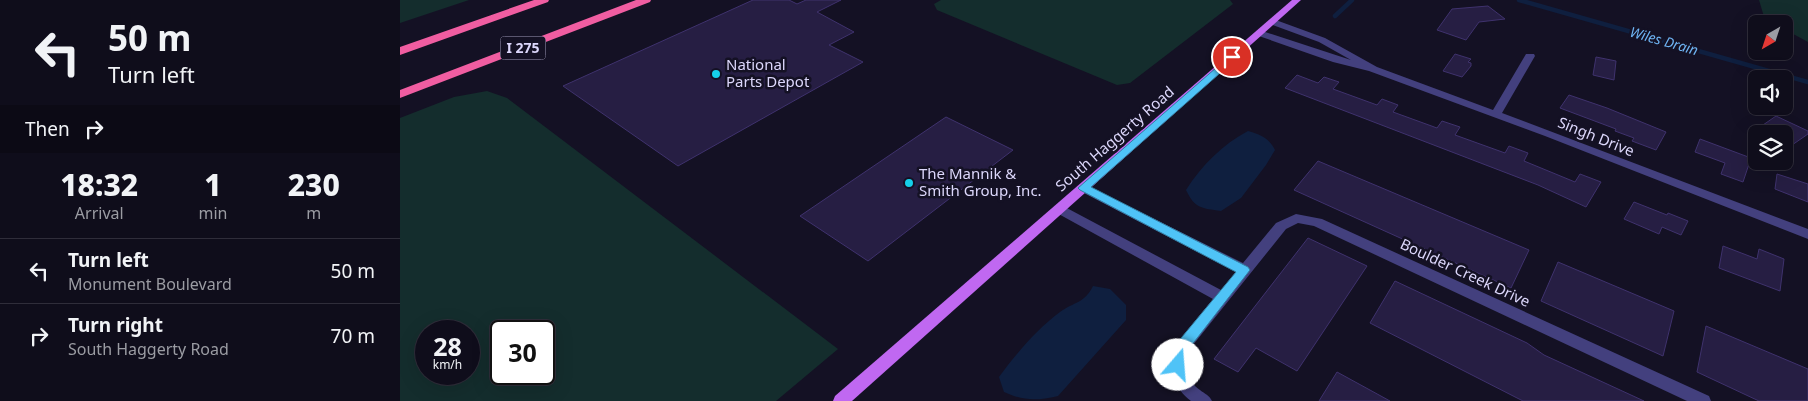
<!DOCTYPE html>
<style>
:root{--surface:#0f0d1b;--page:#1d1b28;--text:#f1f3f6;--muted:#9b9ca3;--line:#2f2d3a}
body{margin:0;font-family:"Noto Sans",sans-serif;background:var(--page);color:var(--text);height:100vh;display:flex;flex-direction:column;font-size:19px;white-space:nowrap}
*{box-sizing:border-box;margin:0}
p{font-size:16px;color:var(--muted)}
.icon{flex:none;width:28px;height:28px;fill:none;stroke:currentColor;stroke-width:2;stroke-linecap:round;stroke-linejoin:round}
.map{position:relative;flex:1;overflow:hidden}
.details{display:flex;flex-direction:column;background:var(--surface);width:400px}
.details>*{flex:none}
.guide{background:#0f0d1b;color:var(--text);overflow:hidden}
.needle{width:32px;rotate:219deg}
.controls{position:absolute;left:1348px;top:15px;display:grid;gap:10px}
.controls a{display:grid;place-items:center;width:45px;height:45px;border-radius:8px;background:var(--surface);box-shadow:0 5px 20px #0002,0 0 0 1px var(--line);font-size:25px}
.speed{position:absolute;left:15px;top:320px;display:flex;gap:10px;font-size:25px;font-weight:700;text-align:center}
.speed>*{display:grid;place-content:center;width:65px;height:65px;border-radius:50%;background:var(--surface);box-shadow:0 5px 20px #0002,0 0 0 1px var(--line);line-height:1}
.speed small{font-size:12px;font-weight:400}
.speed .limit{border:2px solid #111;border-radius:8px;background:#fff;color:#111}
.pin{position:absolute;display:grid;place-items:center;width:42px;height:42px;color:#fff;margin:-21px;border:2px solid #fff;border-radius:50%;box-shadow:0 1px 5px #0007}
.me{position:absolute;width:55px;margin:-28px;rotate:18deg;stroke-linejoin:round;filter:drop-shadow(0 0 4px #0008)}
.turn{display:flex;align-items:center;gap:18px;height:105px;padding:0 25px;font-size:22px}
.turn .icon{width:65px;height:65px;stroke-width:2.5}
.turn b{display:block;font-size:35px;line-height:42px}
.then{display:flex;align-items:center;height:48px;padding:0 25px;background:#0003;gap:10px;font-size:19px}
.eta{display:flex;justify-content:space-evenly;align-items:center;height:85px;text-align:center}
.eta b{font-size:30px;font-weight:800;line-height:35px}
ul{padding:0;list-style:none}
li{display:flex;align-items:center;gap:15px;height:65px;padding:0 25px;border-top:1px solid var(--line)}
li div{flex:1}
li b{display:block;font-size:19px}
li em{font-style:normal}
main{display:flex;flex:1;min-height:0}
.map>svg:first-child{display:block}
.green{fill:#142d2d;fill-rule:evenodd}
.water{fill:#0f1f3f}
.lines{fill:none;stroke-linecap:round;stroke-linejoin:round}
.stream{stroke:#0f1f3f;stroke-width:4.5}
.building{fill:#261e43;stroke:#3f326d}
.minor{fill:#43407e;fill-rule:evenodd}
.major{fill:#c068f1;fill-rule:evenodd}
.highway{fill:#f05da1;fill-rule:evenodd}
.route{fill:#4fc3f7;stroke:#337fa1}
.poi-dot{fill:#15d0e9;stroke:#141124;stroke-width:2}
.labels{text-anchor:middle;stroke-width:5;stroke-linejoin:round;paint-order:stroke}
.far-water-label{font-size:14px;font-style:italic;fill:#6eb3f2;stroke:#141124}
.shield{fill:#141124;stroke:#a09cba;stroke-width:1}
.shield-label{font-size:14px;font-weight:bold;fill:#dcd7fb}
.poi-label{font-size:15px;fill:#dcd7fb;stroke:#141124;text-anchor:start}
.street-label{font-size:15px;fill:#dcd7fb;stroke:#141124}
</style>
<main>
<section class="details">
<div class="guide">
<div class="turn"><svg class="icon" aria-label="left" viewBox="0 0 24 24"><path d="M17 20v-9H6M10 6l-5 5 5 5"/></svg><div><b>50 m</b>Turn left</div></div>
<div class="then">Then<svg class="icon" aria-label="right" viewBox="0 0 24 24"><path d="M7 20v-9h11M14 6l5 5-5 5"/></svg></div>
</div>
<div class="eta">
<div><b>18:32</b><p>Arrival</p></div>
<div><b>1</b><p>min</p></div>
<div><b>230</b><p>m</p></div>
</div>
<ul>
<li><svg class="icon" aria-label="left" viewBox="0 0 24 24"><path d="M17 20v-9H6M10 6l-5 5 5 5"/></svg><div><b>Turn left</b><p>Monument Boulevard</p></div><em>50 m</em></li>
<li><svg class="icon" aria-label="right" viewBox="0 0 24 24"><path d="M7 20v-9h11M14 6l5 5-5 5"/></svg><div><b>Turn right</b><p>South Haggerty Road</p></div><em>70 m</em></li>
</ul>
</section>
<div class="map">
<svg width="1408" height="401" viewBox="0 0 1408 401">
<rect width="100%" height="100%" fill="#141124"/>
<!-- green -->
<path class="green" d="M0,0H69L0,23Z
M541,0H830L833,4L730,83L717,85L537,10L534,4Z
M1359,0H1408V42L1384,29V24H1373L1365,20Z
M87,91L107,98L438,349L376,401H0V118L54,97ZM69,331V374H26V331ZM144,331V374H101V331Z"/>
<!-- water -->
<path class="water" d="M848,131C860,134 870,139 875,150L866,165L841,198L821,211C802,208 795,209 786,190C802,165 822,145 848,131Z
M693,286L710,289L726,305V320L658,396C636,401 624,401 604,392L599,377C616,354 637,329 660,312C674,302 685,303 693,286Z"/>
<g class="lines">
<!-- stream -->
<path class="stream" d="M1119,0L1408,82
M935,16L952,0"/>
</g>
<!-- building -->
<path class="building" d="M353,0H389L397,4L406,0H441L417,12L454,32L429,45L463,62L278,166L163,86Z
M1088,6L1105,19L1079,22L1066,40L1037,30L1052,9Z
M1055,54L1071,59L1068,62L1071,63V66L1062,77L1043,71Z
M1196,57L1216,61L1214,80L1193,75Z
M897,75L918,83L924,77L939,82L933,89L977,105L982,99L998,105L993,112L1037,128L1042,121L1060,127L1055,135L1105,153L1109,146L1128,153L1124,161L1175,182L1180,174L1201,182L1186,207L1138,185L885,88Z
M1169,95L1207,108L1266,132L1256,150L1232,141L1234,138L1215,131L1216,129L1160,108Z
M1376,116L1408,131V134L1392,145L1384,141V134H1350Z
M546,117L613,150L468,261L400,216Z
M1300,139L1351,158L1343,182L1321,174L1325,163L1295,152Z
M918,161L1129,250L1111,288L894,190Z
M1377,174L1408,184V202L1375,189Z
M1234,202L1267,215L1268,213L1288,221L1281,235L1262,227L1259,234L1224,219Z
M908,238L967,266L897,371L856,348L838,372L814,359Z
M1323,246L1357,259L1359,249L1384,259L1380,291L1319,268Z
M1158,262L1274,311L1263,356L1141,301Z
M995,281L1127,343L1144,355L1244,401H1123L970,323Z
M1306,326L1408,369V401H1359L1297,372Z
M937,372L990,401H919Z"/>
<g class="lines">
<!-- minor -->
<path class="minor" d="M873,19L925,38L977,67L1093,110L1126,54H1134L1135,56L1102,113L1408,229V239L1145,136L969,71L933,62L856,35V31H862L951,60L919,42L870,24L868,22Z
M684,184L843,263L876,223L896,214L922,219L1309,396L1311,401H1287L914,226L898,223L886,229L785,355C786,370 787,381 800,390C805,394 809,395 812,401H791C774,388 771,373 769,353L813,299L655,212L653,209L659,205L663,206L821,290L836,272L680,191L678,188L680,185Z"/>
<!-- major -->
<path class="major" d="M892,0H901L452,401H433L435,396Z"/>
<!-- highway -->
<path class="highway" d="M134,0H149L148,2L0,55V47Z
M236,0H251L250,2L0,98V90Z"/>
</g>
<!-- route -->
<path class="route" d="M832,54L837,57L836,59L691,187L848,267L850,270L784,355L785,365L783,369L778,371L773,369C770,363 769,355 772,349L836,272L680,190L678,188Z"/>
<!-- markers -->
<g class="poi-dot">
<circle cx="316" cy="74" r="5"/>
<circle cx="509" cy="183" r="5"/>
</g>
<g class="labels">
<!-- far-water labels -->
<g class="far-water-label">
<text transform="translate(1264 41) rotate(16)" y="5">Wiles Drain</text>
</g>
<!-- shield labels -->
<rect class="shield" x="100.5" y="36.5" width="45" height="23" rx="4"/>
<g class="shield-label">
<text x="123" y="53">I 275</text>
</g>
<!-- poi labels -->
<g class="poi-label">
<text x="326" y="70">National<tspan x="326" dy="17">Parts Depot</tspan></text>
<text x="519" y="179">The Mannik &amp;<tspan x="519" dy="17">Smith Group, Inc.</tspan></text>
</g>
<!-- street labels -->
<g class="street-label">
<text transform="translate(1196 137) rotate(22)" y="5">Singh Drive</text>
<text transform="translate(715 139) rotate(-41)" y="5">South Haggerty Road</text>
<text transform="translate(1065 273) rotate(25)" y="5">Boulder Creek Drive</text>
</g>
</g>
</svg>
<div class="controls">
<a><svg class="needle" viewBox="-14 -14 28 28"><path d="M0-13l5 13h-10z" fill="#e53935"/><path d="M0 13l5-13h-10z" fill="#9b9ca3"/></svg></a>
<a><svg class="icon" aria-label="sound" viewBox="0 0 24 24"><path d="M4 9h4l5-4v14l-5-4H4zM17 9q2 3 0 6"/></svg></a>
<a><svg class="icon" aria-label="layers" viewBox="0 0 24 24"><path d="M12 4l9 5-9 5-9-5zM3 14l9 5 9-5"/></svg></a>
</div>
<div class="speed"><div>28<small>km/h</small></div><div class="limit">30</div></div>
<div class="pin" style="left:832px;top:57px;background:#d93025"><svg class="icon" aria-label="arrive" viewBox="0 0 24 24"><path d="M6 21V4h12l-3 4 3 4H6"/></svg></div>
<svg class="me" style="left:778px;top:365px" viewBox="-20 -20 40 40"><circle r="19" fill="#fff"/><path d="M0-13L10 11 0 6-10 11z" fill="#4fc3f7"/></svg>
</div>
</main>
